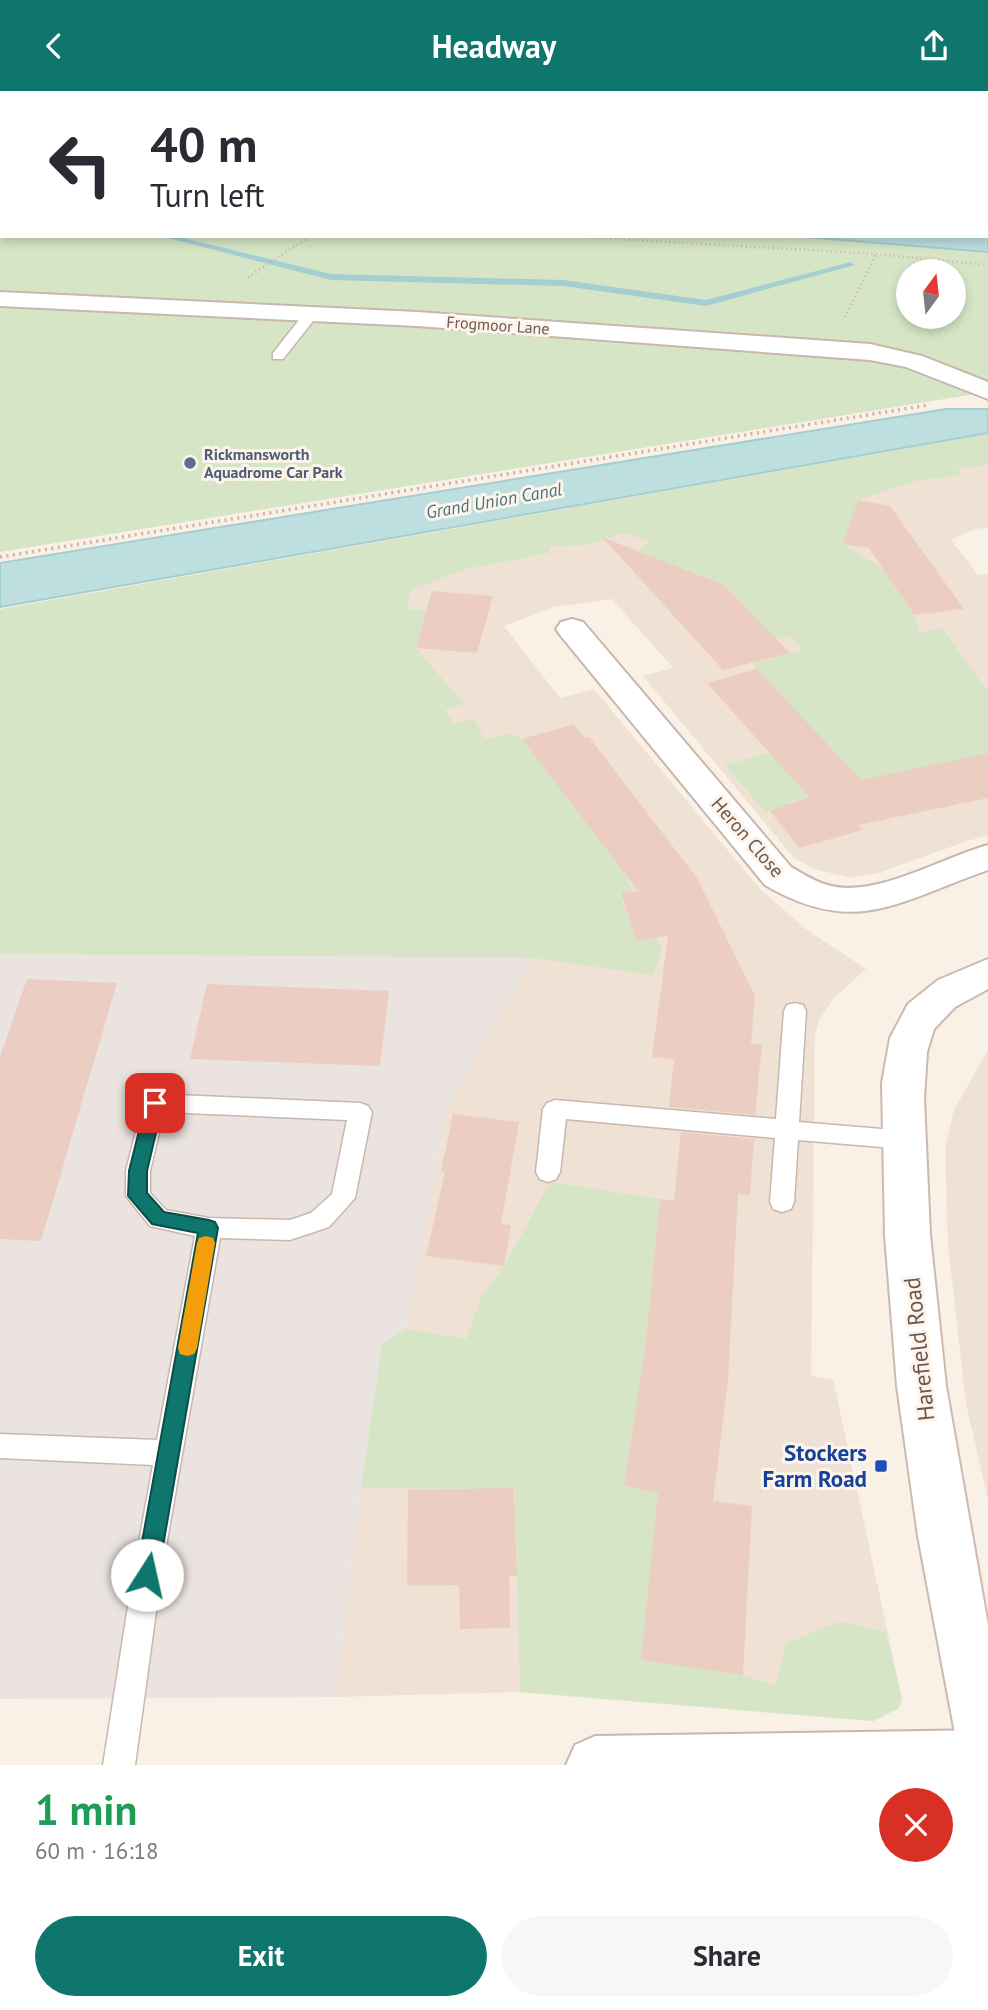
<!DOCTYPE html>
<meta charset="utf-8">
<style>
:root{--surface:#fff;--page:#f7f7f7;--text:#2b2b33;--muted:#7c7c81;--accent:#0f766e}
body{margin:0;font-family:"PT Sans",sans-serif;background:var(--page);color:var(--text);height:100vh;display:flex;flex-direction:column;font-size:26px;white-space:nowrap}
*{box-sizing:border-box;margin:0}
p{font-size:23px;color:var(--muted)}
.icon{flex:none;width:38px;height:38px;fill:none;stroke:currentColor;stroke-width:2;stroke-linecap:round;stroke-linejoin:round}
.map{position:relative;height:1674px;overflow:hidden}
.details{display:flex;flex-direction:column;background:var(--surface);flex:1}
.details>*{flex:none}
.guide{position:absolute;left:0px;top:0px;width:989px;height:147px;box-shadow:0 4px 10px #0003;background:#fff;color:var(--text);overflow:hidden}
.needle{width:46px;rotate:15deg}
.controls{position:absolute;left:896px;top:168px;display:grid;gap:14px}
.controls a{display:grid;place-items:center;width:70px;height:70px;border-radius:50%;background:var(--surface);box-shadow:0 4px 10px #0003;font-size:35px}
.pin{position:absolute;display:grid;place-items:center;width:60px;height:60px;color:#fff;margin:-30px;border-radius:14px;box-shadow:0 4px 10px #0006}
.me{position:absolute;width:77px;margin:-38px;rotate:10deg;stroke-linejoin:round;filter:drop-shadow(0 0 5px #0008)}
.turn{display:flex;align-items:center;gap:24px;height:147px;padding:0 35px;font-size:32px}
.turn .icon{width:91px;height:91px;stroke-width:2.5}
.turn b{display:block;font-size:49px;line-height:60px}
.round{display:grid;place-items:center;flex:none;width:74px;height:74px;border-radius:37px;background:var(--page)}
.headline{display:flex;align-items:center;justify-content:space-between;height:119px;padding:0 35px}
h1{font-size:42px;font-weight:700;line-height:52px;color:#1e9e55}
.cta{display:flex;gap:14px;margin-top:auto;padding:14px 35px}
.cta a{flex:1;height:80px;border-radius:42px;background:var(--accent);color:#fff;font-size:28px;font-weight:700;line-height:80px;text-align:center}
.cta a+a{background:var(--page);color:var(--text)}
header{display:flex;justify-content:space-between;align-items:center;height:91px;padding:0 35px;background:var(--accent);color:#fff;font-size:32px;font-weight:700}
.map>svg:first-child{display:block}
.residential{fill:#f0e1d5}
.industrial{fill:#eae3e0}
.green{fill:#d6e5c6;fill-rule:evenodd}
.water{fill:#bddfe0;stroke:#a5ced1;stroke-width:2}
.lines{fill:none;stroke-linecap:round;stroke-linejoin:round}
.stream{fill:#a5ced1;fill-rule:evenodd}
.building{fill:#ebcec1}
.lane-casing{stroke:#c9b7ae;stroke-width:3}
.street-casing{stroke:#c9b7ae;stroke-width:4}
.secondary-casing{stroke:#ceb9af;stroke-width:4}
.path-far1{stroke:#d0b1a5;stroke-width:2.5;stroke-dasharray:1 3.5;stroke-linecap:butt}
.path{stroke:#d0b1a5;stroke-width:3.5;stroke-dasharray:2 4.5;stroke-linecap:butt}
.lane{fill:#fff;fill-rule:evenodd}
.street{fill:#fff;fill-rule:evenodd}
.secondary{fill:#fff;fill-rule:evenodd}
.route{fill:#0f766e;stroke:#0a4d48;stroke-width:2}
.slow{fill:#f59e0b}
.service-dot{fill:#5c6f8a;stroke:#fdf4ec;stroke-width:2.5}
.transit-dot{fill:#1a4fb4;stroke:#fdf4ec;stroke-width:2.5}
.labels{text-anchor:middle;stroke-width:6;stroke-linejoin:round;paint-order:stroke}
.far-street-label{font-size:16px;fill:#6f574e;stroke:#fdf4ec}
.far-service-label{font-size:16px;font-weight:bold;fill:#4e5e75;stroke:#fdf4ec;text-anchor:start}
.far-water-label{font-size:18px;font-style:italic;fill:#47767a;stroke:#fdf4ec}
.street-label{font-size:19px;fill:#6f574e;stroke:#fdf4ec}
.near-street-label{font-size:23px;fill:#6f574e;stroke:#fdf4ec}
.near-transit-label{font-size:23px;font-weight:bold;fill:#164399;stroke:#fdf4ec;text-anchor:end}
</style>
<header><svg class="icon" aria-label="back" viewBox="0 0 24 24"><path d="M15 5l-7 7 7 7"/></svg>Headway<svg class="icon" aria-label="share" viewBox="0 0 24 24"><path d="M12 15V3M7 8l5-5 5 5M5 13v7h14v-7"/></svg></header>
<div class="map">
<svg width="988" height="1674" viewBox="0 0 988 1674">
<rect width="100%" height="100%" fill="#f9f0e6"/>
<!-- residential -->
<path class="residential" d="M988,343V436L972,439L951,449L978,484L988,483V745L970,749L878,782L850,787L815,778L794,767L643,585L673,577L612,508L554,516L504,535L560,607L594,598L759,797L807,839L866,878L834,907L820,927L815,944L811,1285L833,1288L902,1608L899,1617L873,1630L520,1601L336,1606L361,1397L382,1253L406,1238L449,1013L532,867L177,487Z
M988,959V1408L966,1313L948,1153L945,1057L954,1019Z"/>
<!-- industrial -->
<path class="industrial" d="M0,863L532,867L449,1013L406,1238L382,1253L361,1397L336,1606L0,1608Z"/>
<!-- green -->
<path class="green" d="M0,0H988V301L0,461ZM2,2H987V145H2ZM908,180H954V226H908Z
M988,343V374L957,378L961,384L915,390L858,409L843,453L883,478L914,524L920,542L942,537L985,597H988V663L899,681L788,711L790,715L765,721L725,674L799,654L753,572L803,559L790,545L761,552L764,536C727,497 688,480 639,460L649,451L625,442L587,454L549,455V462L466,478L411,499L406,518L426,520L416,557L464,613L445,619L455,633L474,628L484,648L510,642L523,648L628,788L633,801L620,803L636,850L657,847L662,859L653,884L532,867L0,863V518Z
M550,1091L660,1108L644,1267L624,1395L658,1402L743,1584L776,1595L785,1553L835,1532H847L886,1542L902,1608L899,1617L873,1630L520,1601L515,1398L361,1397L382,1253L406,1238L466,1248L481,1207L505,1174Z"/>
<!-- water -->
<path class="water" d="M349,0H988V161L794,145H987V2Z
M946,318H988V342L0,516V472Z"/>
<g class="lines">
<!-- stream -->
<path class="stream" d="M0,90H2V95H0Z
M160,145H175L331,183L563,189L706,209L851,171L855,174L706,215L563,195L331,189Z"/>
</g>
<!-- building -->
<path class="building" d="M858,409L890,415L964,518L914,524L869,457L843,453Z
M602,446L724,494L790,562L723,579Z
M432,500L493,505L477,562L416,557Z
M757,578L861,689L988,662V707L858,734L863,739L799,757L770,720L809,706L707,592Z
M574,633L585,647L589,646L697,787L755,905L751,953H762L755,1024L669,1016L674,968L652,966L668,845L636,850L621,802L638,800L522,648Z
M27,888L117,892L41,1150L0,1148V966Z
M207,893L389,900L380,975L190,968Z
M453,1023L519,1031L501,1133L511,1134L504,1175L426,1165L445,1081L441,1080Z
M681,1041L754,1048L750,1104L738,1103L728,1289L713,1410L752,1415L743,1584L641,1569L658,1402L624,1395L645,1258L660,1108L674,1110Z
M514,1397L517,1485H509L510,1537L460,1538L459,1494L407,1495L408,1399Z"/>
<g class="lines">
<!-- lane casing -->
<g class="lane-casing">
<path id="lane" d="M312,218L317,219V225L283,268H273V262L307,219Z
M795,912L803,914L806,920L799,1031L905,1040L913,1042L917,1049L913,1056L905,1058L798,1049L794,1111L791,1118L782,1121L773,1118L770,1111L775,1047L566,1028L560,1081L556,1088L548,1091L540,1088L536,1081L543,1018L547,1012L555,1009L776,1028L784,920L787,914Z
M155,1003L360,1012L368,1015L372,1021L355,1107L329,1136L290,1149L220,1147L161,1484L135,1674H103L133,1484L153,1374L0,1367V1343L157,1349L195,1145L150,1135L126,1105V1080L143,1012L147,1006ZM164,1021L347,1029L332,1103L311,1122L290,1129L209,1127L166,1119L150,1102V1080Z"/>
</g>
<!-- street casing -->
<g class="street-casing">
<path id="street" d="M0,201L417,221L870,253L922,265L988,291V308L906,276L870,269L417,235L0,215Z
M572,528L583,531L791,776C803,783 817,792 831,795C878,806 943,766 988,754V779C899,810 856,847 765,794L561,545L556,538L561,531Z
M988,1639V1674H566L575,1654L595,1645Z"/>
</g>
<!-- secondary casing -->
<g class="secondary-casing">
<path id="secondary" d="M988,868V898L955,916L934,938L927,961L924,1007L930,1144L946,1295L988,1534V1674H961L918,1445L897,1295L885,1144L882,992L890,947L908,913L938,889Z"/>
</g>
<!-- path-far1 -->
<path class="path-far1" d="M566,145L876,163L988,174
M248,186L311,145
M845,226L876,163"/>
<!-- path -->
<path class="path" d="M0,466L928,314"/>
<!-- lane -->
<use href="#lane" class="lane"/>
<!-- street -->
<use href="#street" class="street"/>
<!-- secondary -->
<use href="#secondary" class="secondary"/>
</g>
<!-- route -->
<path class="route" d="M155,1006L161,1008L163,1012L147,1080V1102L164,1121L209,1129L215,1131L218,1137L158,1484L155,1492L147,1495L139,1492L136,1484L198,1142L152,1133L128,1105L129,1080L146,1012L148,1008Z"/>
<!-- slow -->
<path class="slow" d="M206,1145L213,1147L215,1152L197,1257L194,1263L187,1265L180,1263L178,1257L197,1152L199,1147Z"/>
<!-- markers -->
<circle class="service-dot" cx="190" cy="372" r="7"/>
<rect class="transit-dot" x="874" y="1368" width="14" height="14" rx="3.5"/>
<g class="labels">
<!-- far-street labels -->
<g class="far-street-label">
<text transform="translate(498 234) rotate(4)" y="6">Frogmoor Lane</text>
</g>
<!-- far-service labels -->
<g class="far-service-label">
<text x="204" y="369">Rickmansworth<tspan x="204" dy="18">Aquadrome Car Park</tspan></text>
</g>
<!-- far-water labels -->
<g class="far-water-label">
<text transform="translate(494 410) rotate(-10)" y="6">Grand Union Canal</text>
</g>
<!-- street labels -->
<g class="street-label">
<text transform="translate(748 746) rotate(49)" y="7">Heron Close</text>
</g>
<!-- near-street labels -->
<g class="near-street-label">
<text transform="translate(919 1258) rotate(-96)" y="8">Harefield Road</text>
</g>
<!-- near-transit labels -->
<g class="near-transit-label">
<text x="867" y="1370">Stockers<tspan x="867" dy="26">Farm Road</tspan></text>
</g>
</g>
</svg>
<div class="controls">
<a><svg class="needle" viewBox="-14 -14 28 28"><path d="M0-13l5 13h-10z" fill="#e53935"/><path d="M0 13l5-13h-10z" fill="#7c7c81"/></svg></a>
</div>
<div class="pin" style="left:155px;top:1012px;background:#d93025"><svg class="icon" aria-label="arrive" viewBox="0 0 24 24"><path d="M6 21V4h12l-3 4 3 4H6"/></svg></div>
<svg class="me" style="left:147px;top:1484px" viewBox="-20 -20 40 40"><circle r="19" fill="#fff"/><path d="M0-13L10 11 0 6-10 11z" fill="#0f766e"/></svg>
<div class="guide">
<div class="turn"><svg class="icon" aria-label="left" viewBox="0 0 24 24"><path d="M17 20v-9H6M10 6l-5 5 5 5"/></svg><div><b>40 m</b>Turn left</div></div>
</div>
</div>
<section class="details">
<div class="headline"><div><h1>1 min</h1><p>60 m · 16:18</p></div><a class="round" style="background:#d93025;color:#fff"><svg class="icon" aria-label="close" viewBox="0 0 24 24"><path d="M6 6l12 12M18 6L6 18"/></svg></a></div>
<div class="cta"><a>Exit</a><a>Share</a></div>
</section>
